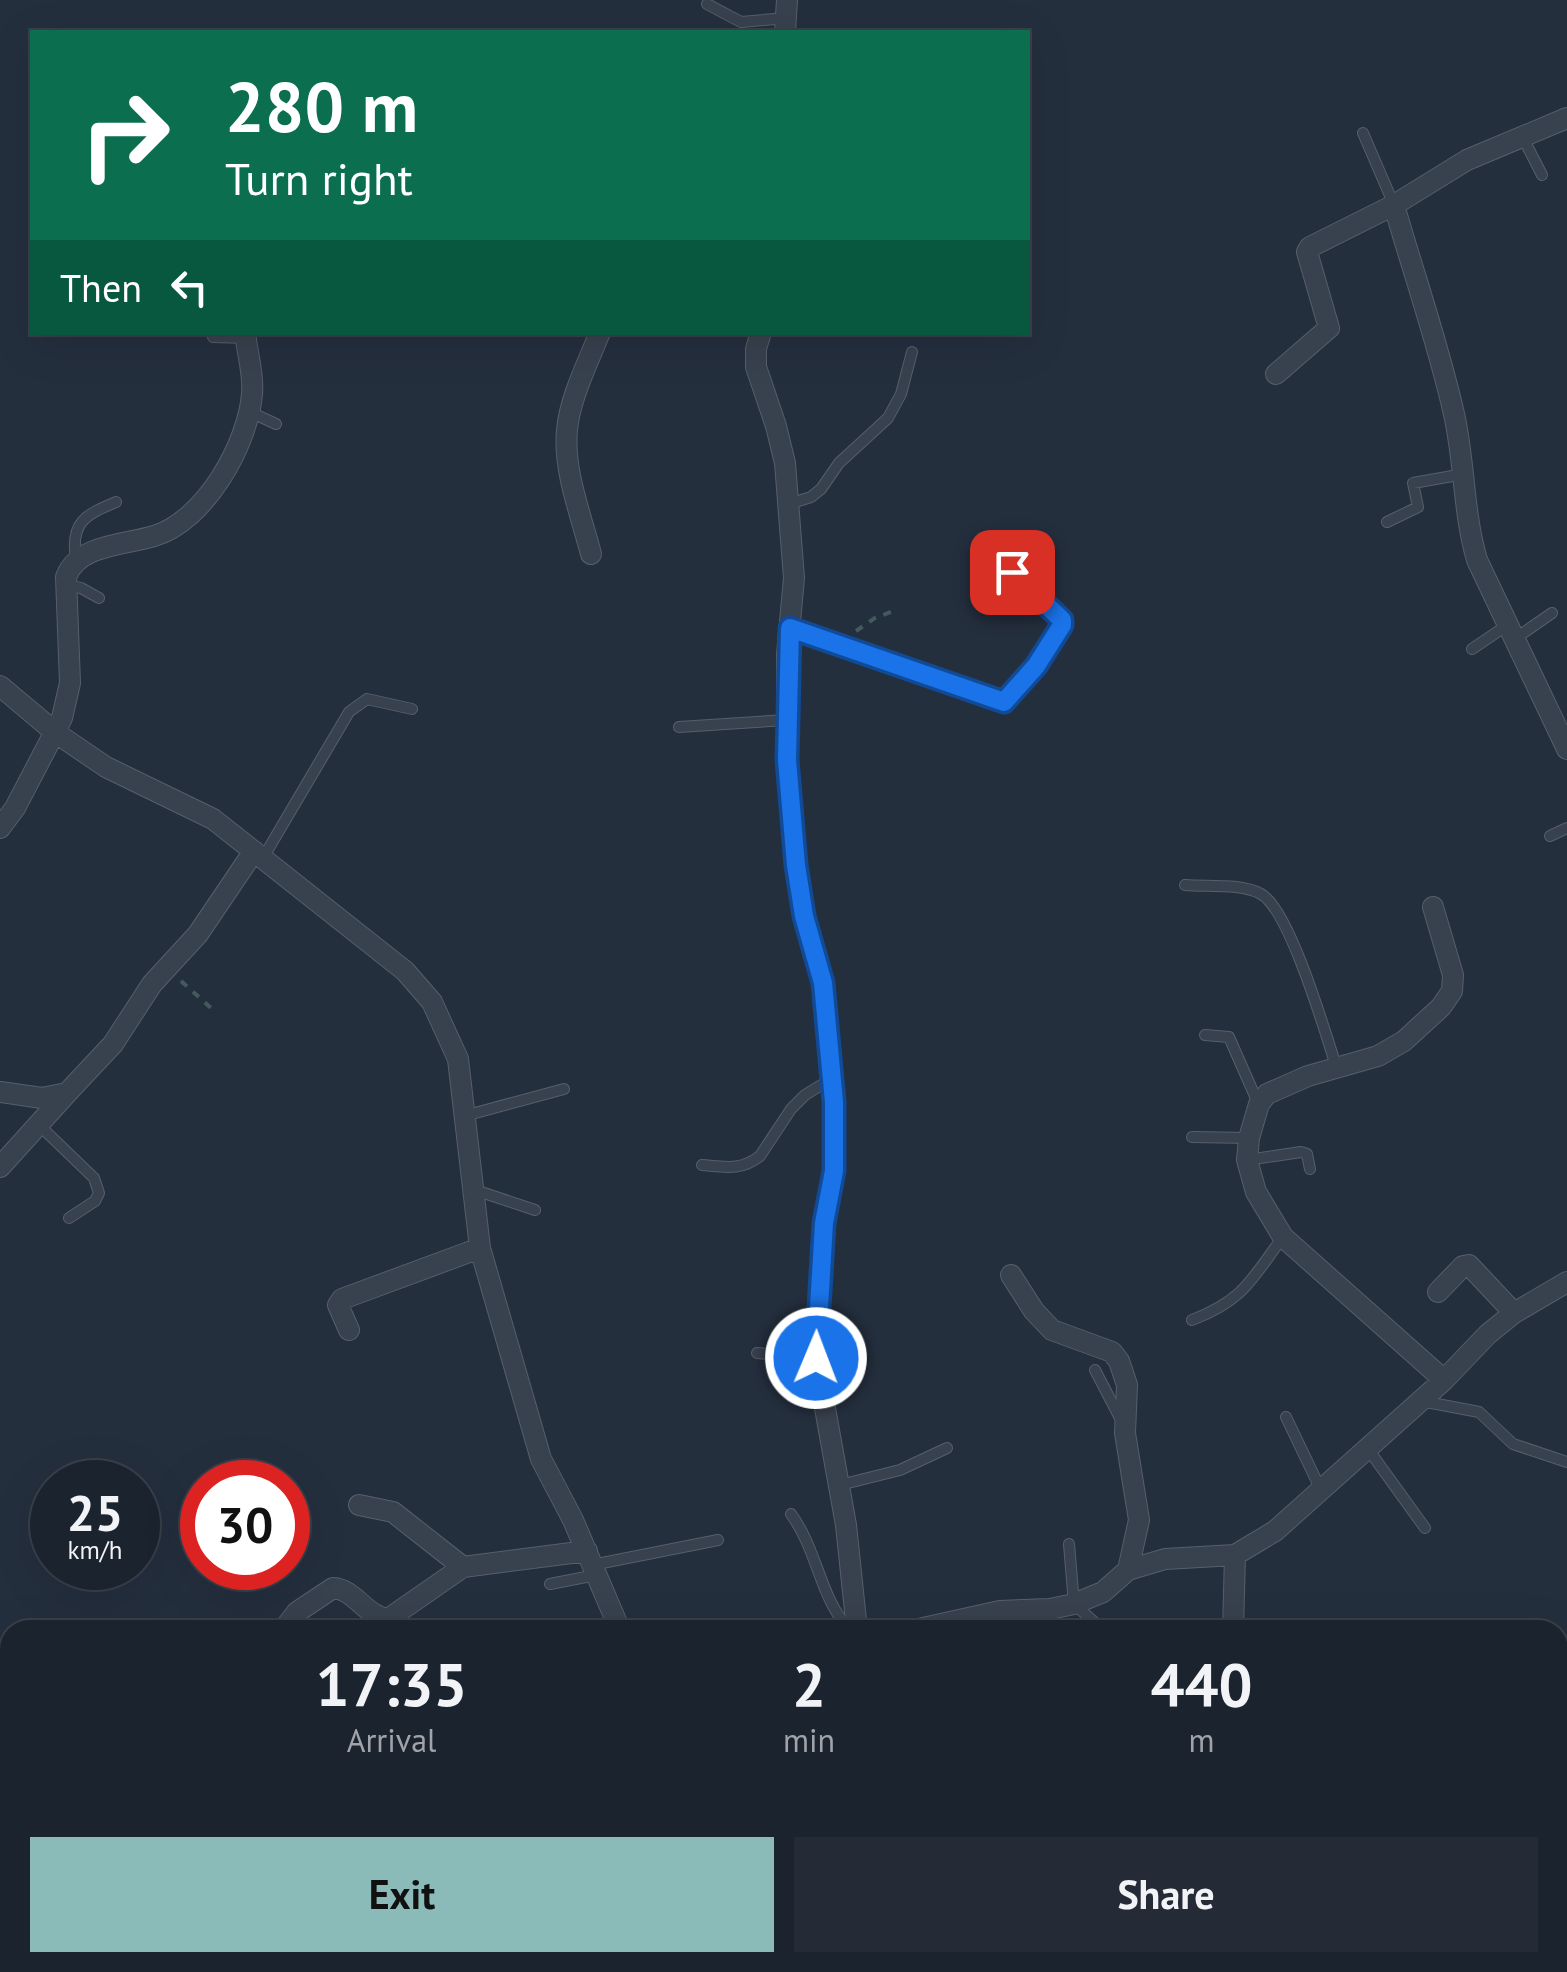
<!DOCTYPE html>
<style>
:root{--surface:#1b232e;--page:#242b36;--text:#f1f3f6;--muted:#a0a4aa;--line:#39404a;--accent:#8bbbb9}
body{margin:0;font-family:"PT Sans",sans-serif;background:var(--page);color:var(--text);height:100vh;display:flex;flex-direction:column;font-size:38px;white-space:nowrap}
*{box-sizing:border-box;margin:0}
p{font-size:32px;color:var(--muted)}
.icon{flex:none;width:55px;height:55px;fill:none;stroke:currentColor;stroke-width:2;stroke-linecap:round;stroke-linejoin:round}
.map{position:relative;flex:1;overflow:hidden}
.drawer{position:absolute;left:0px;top:1620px;width:1568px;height:352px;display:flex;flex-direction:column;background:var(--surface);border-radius:30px 30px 0 0;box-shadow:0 10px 40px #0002,0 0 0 2px var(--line)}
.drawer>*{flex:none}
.banner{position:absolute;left:30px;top:30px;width:1000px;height:305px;border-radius:0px;box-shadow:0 10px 40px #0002,0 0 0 2px var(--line);background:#0b6e4f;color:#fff;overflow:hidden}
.speed{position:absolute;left:30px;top:1460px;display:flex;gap:20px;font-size:50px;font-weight:700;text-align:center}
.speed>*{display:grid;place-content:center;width:130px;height:130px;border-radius:50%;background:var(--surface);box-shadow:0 10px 40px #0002,0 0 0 2px var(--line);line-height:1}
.speed small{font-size:25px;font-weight:400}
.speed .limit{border:15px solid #d22;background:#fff;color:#111}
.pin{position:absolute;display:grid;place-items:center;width:85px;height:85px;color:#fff;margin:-42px;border-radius:20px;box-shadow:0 5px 15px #0006}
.me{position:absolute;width:110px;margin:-55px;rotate:1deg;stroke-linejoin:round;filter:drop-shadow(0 0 8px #0008)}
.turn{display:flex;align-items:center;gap:35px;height:210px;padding:0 30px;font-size:45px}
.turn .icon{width:130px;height:130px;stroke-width:2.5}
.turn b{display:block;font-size:70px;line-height:85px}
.then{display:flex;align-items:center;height:95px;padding:0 30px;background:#0003;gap:20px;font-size:38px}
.eta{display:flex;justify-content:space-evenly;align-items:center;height:170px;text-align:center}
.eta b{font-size:60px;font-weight:800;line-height:70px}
.button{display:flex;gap:20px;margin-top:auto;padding:20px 30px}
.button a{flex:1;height:115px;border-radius:0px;background:var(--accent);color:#111;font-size:40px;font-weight:800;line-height:115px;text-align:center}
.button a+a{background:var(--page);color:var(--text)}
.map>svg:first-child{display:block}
.water{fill:url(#water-rules)}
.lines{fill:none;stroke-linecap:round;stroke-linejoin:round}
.service-casing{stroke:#565f6c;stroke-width:12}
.minor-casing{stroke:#565f6c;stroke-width:22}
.path{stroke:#44595c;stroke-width:4;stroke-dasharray:8 8;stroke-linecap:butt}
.service{stroke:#38414e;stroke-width:10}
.minor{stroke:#38414e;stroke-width:20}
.route-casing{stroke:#114b97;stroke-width:25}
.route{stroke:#1a73e8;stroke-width:18}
</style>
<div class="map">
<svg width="1567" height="1972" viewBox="0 0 1567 1972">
<defs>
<pattern id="water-rules" width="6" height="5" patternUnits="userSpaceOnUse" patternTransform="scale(2.5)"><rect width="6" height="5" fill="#394c67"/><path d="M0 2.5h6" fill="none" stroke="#53647b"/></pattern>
</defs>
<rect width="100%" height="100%" fill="#242f3e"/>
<!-- water -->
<path class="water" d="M1567,1841V1972H1325L1344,1962H1558V1846Z"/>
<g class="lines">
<!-- service casing -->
<g class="service-casing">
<path id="service" d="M707,4L741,22L786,18
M1363,133L1394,205
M1522,136L1542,175
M213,337L245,338
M250,412L276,424
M789,504L811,497L821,489L839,463L888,418L901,394L912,352
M1387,522L1418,507L1413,483L1464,474
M76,560C70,522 85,515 116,502
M67,585L81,588L99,598
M1513,640L1552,613
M1472,649L1506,626
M679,727L786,720
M1550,836L1567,828
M263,858L349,712L367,699L412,709
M1185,885C1207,887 1242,883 1261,894C1290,910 1326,1035 1337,1069
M1205,1035L1229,1037L1258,1103
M464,1116L564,1089
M38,1124L94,1178L99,1193L95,1201L69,1218
M1192,1137L1249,1138
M1247,1160L1301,1152L1307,1154L1310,1169
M702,1165C725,1167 741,1171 760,1156L791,1109L805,1095L831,1079
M475,1190L535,1210
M1192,1320C1244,1300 1251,1280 1283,1237
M757,1353L815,1358
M1095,1370L1121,1420
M1421,1401L1479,1412L1513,1444L1567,1462
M1286,1417L1321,1490
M1368,1449L1425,1528
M840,1485L900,1470L947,1448
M791,1514C818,1551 820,1599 850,1630
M1069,1544L1074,1604L1103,1630
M592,1565L718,1540
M550,1584L596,1575
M441,1962L446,1966
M396,1972L405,1962"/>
</g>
<!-- minor casing -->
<g class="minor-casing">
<path id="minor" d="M785,32L787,0
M1394,205L1467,160L1567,118
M761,332L756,349V367L776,426L785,463L794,578L787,654V760L796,865L804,916L823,983L834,1102V1171L825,1223L816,1358L846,1525L857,1630
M1276,374L1329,328L1307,252L1310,247L1394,205C1414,275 1438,343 1454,414C1465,463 1463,512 1477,560L1567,749
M591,554C581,515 563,470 567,430C570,397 588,363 600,332
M789,628L1004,702L1036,666L1062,625V620L1012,572
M0,686L56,733L106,767L213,819L405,971L432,1002L458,1059L480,1248L541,1459L573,1520L620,1630
M0,828L15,808L62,718L70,683L66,577C78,544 126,545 154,536C205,521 248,444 252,394C254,374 247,353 245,332
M1433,907L1453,975L1452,991L1441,1007L1404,1041L1378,1056L1308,1076L1267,1094L1259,1104L1249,1138L1247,1160L1256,1192L1283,1237L1444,1380
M0,1092L42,1098L67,1093L113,1044L152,984L198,934L254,851
M0,1167L67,1093
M1011,1275L1034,1311L1052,1330L1112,1352L1119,1361L1127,1385L1125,1433L1139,1520L1128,1570
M1438,1292L1463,1266L1469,1265L1514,1313
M349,1330L338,1305L342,1299L480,1248
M359,1505L393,1512L463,1567
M283,1630L297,1612L333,1588C355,1589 365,1616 388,1619L463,1567L587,1551
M914,1630L1000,1611L1050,1609L1074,1604L1103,1592L1128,1570L1165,1559L1235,1555L1275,1531L1444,1380L1488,1334L1514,1313L1567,1282
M1233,1630L1235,1555
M345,1962L347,1972
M836,1962L839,1972
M0,1969L25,1972
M283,1972L294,1962
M576,1972L577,1962"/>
</g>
<!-- path -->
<path class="path" d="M856,631L875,618L896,610
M181,981L211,1008"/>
<!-- service -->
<use href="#service" class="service"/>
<!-- minor -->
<use href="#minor" class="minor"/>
</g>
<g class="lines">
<!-- route casing -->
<g class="route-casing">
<path id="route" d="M816,1358L824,1223L834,1171V1102L823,983L804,916L796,865L787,760L790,628L1004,702L1036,666L1062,625V620L1012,572"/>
</g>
<!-- route -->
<use href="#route" class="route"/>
</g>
</svg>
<div class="speed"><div>25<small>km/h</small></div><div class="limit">30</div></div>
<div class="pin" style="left:1012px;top:572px;background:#d93025"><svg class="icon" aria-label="arrive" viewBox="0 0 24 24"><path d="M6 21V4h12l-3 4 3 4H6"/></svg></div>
<svg class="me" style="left:816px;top:1358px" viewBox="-20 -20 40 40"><circle r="17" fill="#1a73e8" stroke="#fff" stroke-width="3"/><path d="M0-11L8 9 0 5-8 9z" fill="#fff"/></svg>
<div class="banner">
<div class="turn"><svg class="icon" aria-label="right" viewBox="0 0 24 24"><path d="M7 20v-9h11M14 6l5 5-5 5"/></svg><div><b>280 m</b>Turn right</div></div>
<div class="then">Then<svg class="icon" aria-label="left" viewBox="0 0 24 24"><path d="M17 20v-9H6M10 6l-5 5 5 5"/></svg></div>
</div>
<section class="drawer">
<div class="eta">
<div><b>17:35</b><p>Arrival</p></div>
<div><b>2</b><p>min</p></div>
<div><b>440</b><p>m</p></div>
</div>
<div class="button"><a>Exit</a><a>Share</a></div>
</section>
</div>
